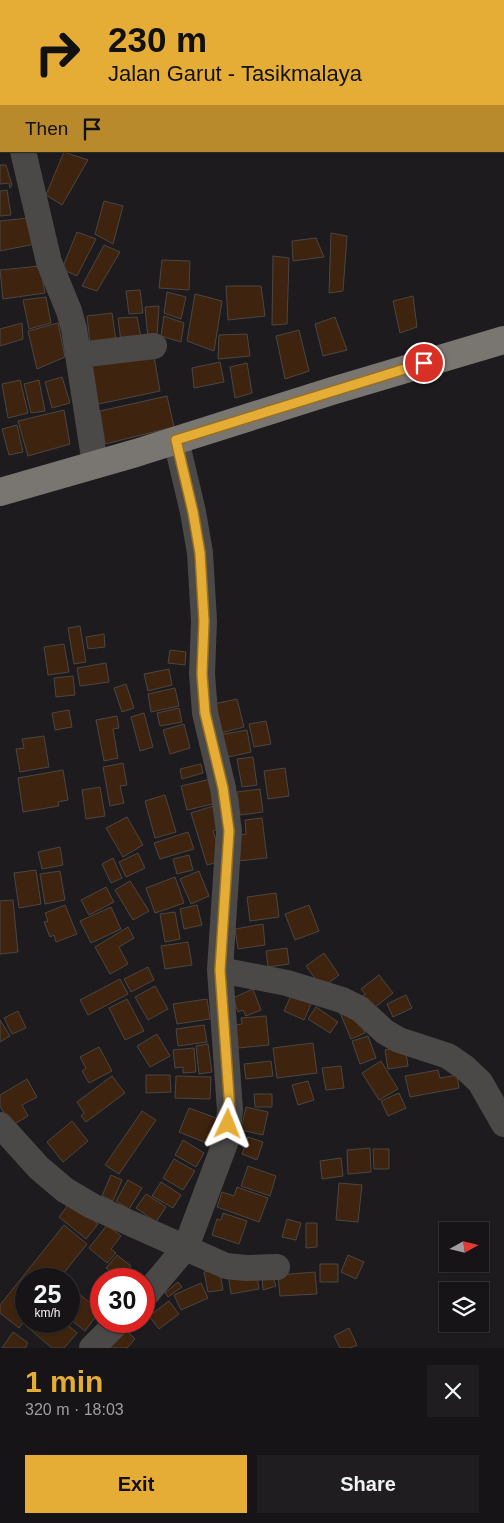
<!DOCTYPE html>
<meta charset="utf-8">
<style>
:root{--surface:#161416;--page:#1f1d1f;--text:#f1f3f6;--muted:#9e9ea1;--line:#353335;--accent:#e6ad36}
body{margin:0;font-family:Arial,sans-serif;background:var(--page);color:var(--text);height:100vh;display:flex;flex-direction:column;font-size:19px;white-space:nowrap}
*{box-sizing:border-box;margin:0}
p{font-size:16px;color:var(--muted)}
.icon{flex:none;width:28px;height:28px;fill:none;stroke:currentColor;stroke-width:2;stroke-linecap:round;stroke-linejoin:round}
.map{position:relative;height:1348px;overflow:hidden}
.panel{display:flex;flex-direction:column;background:var(--surface);flex:1}
.panel>*{flex:none}
.top-card{position:absolute;left:0px;top:0px;width:505px;height:152px;box-shadow:0 1px 4px #0004,0 0 0 1px var(--line);background:#e6ad36;color:#111;overflow:hidden}
.needle{width:32px;rotate:82deg}
.tools{position:absolute;left:439px;top:1222px;display:grid;gap:10px}
.tools a{display:grid;place-items:center;width:50px;height:50px;border-radius:0px;background:var(--surface);box-shadow:0 1px 4px #0004,0 0 0 1px var(--line);font-size:25px}
.speed{position:absolute;left:15px;top:1268px;display:flex;gap:10px;font-size:25px;font-weight:700;text-align:center}
.speed>*{display:grid;place-content:center;width:65px;height:65px;border-radius:50%;background:var(--surface);box-shadow:0 1px 4px #0004,0 0 0 1px var(--line);line-height:1}
.speed small{font-size:12px;font-weight:400}
.speed .limit{border:8px solid #d22;background:#fff;color:#111}
.pin{position:absolute;display:grid;place-items:center;width:42px;height:42px;color:#fff;margin:-21px;border:2px solid #fff;border-radius:50%;box-shadow:0 1px 5px #0007}
.me{position:absolute;width:55px;margin:-28px;rotate:2deg;stroke-linejoin:round;filter:drop-shadow(0 0 4px #0008)}
.turn{display:flex;align-items:center;gap:18px;height:105px;padding:0 25px;font-size:22px}
.turn .icon{width:65px;height:65px;stroke-width:2.5}
.turn b{display:block;font-size:35px;line-height:42px}
.then{display:flex;align-items:center;height:48px;padding:0 25px;background:#0003;gap:10px;font-size:19px}
.round{display:grid;place-items:center;flex:none;width:52px;height:52px;border-radius:0px;background:var(--page)}
.headline{display:flex;align-items:center;justify-content:space-between;height:85px;padding:0 25px}
h1{font-size:30px;font-weight:600;line-height:38px;color:var(--accent)}
.cta{display:flex;gap:10px;margin-top:auto;padding:10px 25px}
.cta a{flex:1;height:58px;border-radius:0px;background:var(--accent);color:#111;font-size:20px;font-weight:600;line-height:58px;text-align:center}
.cta a+a{background:var(--page);color:var(--text)}
.map>svg:first-child{display:block}
.building{fill:#3e240e;stroke:#4b4643}
.lines{fill:none;stroke-linecap:round;stroke-linejoin:round}
.minor{stroke:#4b4947;stroke-width:26}
.major{stroke:#797672;stroke-width:28}
.route-casing{stroke:#967023;stroke-width:12}
.route{stroke:#e6ad36;stroke-width:9}
</style>
<div class="map">
<svg width="504" height="1348" viewBox="0 0 504 1348">
<rect width="100%" height="100%" fill="#1d1b1e"/>
<!-- building -->
<path class="building" d="M24,0V1H1L0,18V1Z
M64,152L88,160L62,205L46,195Z
M0,165H6L12,185L10,188L9,183L0,184Z
M7,190L11,215L0,216V191Z
M104,201L123,206L113,244L95,234Z
M28,218L35,244L0,251V221Z
M77,232L96,239L77,276L62,269Z
M331,233L347,236L343,291L329,293Z
M316,238L324,257L293,261L292,241Z
M104,245L120,252L97,291L82,286Z
M273,256L289,258L287,324L272,325Z
M162,260L190,261L189,290L159,288Z
M40,266L45,293L3,299L0,270Z
M226,286H261L265,316L228,320Z
M140,290L143,313L129,314L126,291Z
M167,292L186,297L181,319L164,313Z
M195,294L222,301L214,351L187,341Z
M413,296L417,327L400,333L393,301Z
M46,297L51,323L29,329L23,300Z
M159,306L157,336L148,339L145,307Z
M112,313L116,340L90,343L87,316Z
M164,316L184,323L181,342L161,336Z
M137,317L141,338L121,342L118,318Z
M335,317L347,350L323,356L315,324Z
M22,323L23,339L0,346V329Z
M58,323L65,357L37,369L28,331Z
M299,330L309,371L285,379L276,336Z
M247,334L250,356L218,359L219,335Z
M154,356L160,391L94,405L90,365Z
M220,362L224,382L194,388L192,368Z
M247,363L252,393L235,398L230,367Z
M62,377L70,403L52,408L45,382Z
M20,380L28,413L8,418L2,384Z
M39,380L45,411L31,413L24,384Z
M167,396L174,427L105,444L100,411Z
M64,410L70,444L28,456L18,421Z
M17,425L23,452L9,455L2,429Z
M80,626L86,662L74,664L68,628Z
M104,634L105,647L88,649L86,637Z
M64,644L69,672L48,675L44,647Z
M170,650L186,652L185,665L168,663Z
M106,663L109,682L80,686L77,668Z
M169,669L172,685L148,691L144,674Z
M73,676L75,695L56,697L54,678Z
M126,684L134,708L122,712L114,688Z
M175,688L179,706L151,712L148,694Z
M237,699L244,727L221,733L214,704Z
M179,708L182,722L160,726L157,713Z
M69,710L72,727L55,730L52,713Z
M144,713L153,747L140,751L131,717Z
M117,716L119,728L113,729L118,758L104,761L96,720Z
M266,721L271,744L254,747L249,724Z
M184,724L190,748L170,754L163,730Z
M247,730L251,752L224,758L219,735Z
M44,736L49,767L20,772L16,749L24,748L22,739Z
M253,757L257,785L242,787L237,759Z
M123,763L127,785L120,786L124,803L110,806L103,767Z
M201,764L203,773L182,779L180,769Z
M285,768L289,796L268,799L264,771Z
M63,770L68,800L58,802L59,806L23,812L18,778Z
M211,779L217,803L187,810L181,786Z
M100,787L105,816L86,819L82,790Z
M260,789L263,812L240,815L237,792Z
M165,795L176,832L155,838L145,801Z
M213,806L219,829L213,831L222,861L207,865L191,813Z
M127,817L143,845L123,857L106,828Z
M262,818L267,858L238,861L235,836L246,834L245,820Z
M188,832L194,849L160,859L154,843Z
M60,847L63,865L42,869L38,852Z
M138,853L145,868L126,877L119,862Z
M189,855L193,870L177,874L173,859Z
M113,858L122,878L111,883L102,864Z
M36,870L41,904L19,908L14,873Z
M60,871L65,900L45,904L40,874Z
M199,871L209,896L191,904L180,879Z
M175,877L184,903L155,913L146,888Z
M130,881L149,911L133,920L115,890Z
M106,887L114,902L89,915L81,900Z
M276,893L279,917L250,921L247,897Z
M13,900L18,952L0,954V901Z
M65,905L77,934L56,942L54,935L50,937L44,922L48,921L45,913Z
M197,905L202,925L184,929L180,909Z
M309,905L319,931L295,940L285,914Z
M111,907L121,929L91,943L80,921Z
M175,912L180,939L165,942L160,914Z
M263,924L265,945L238,949L235,929Z
M128,927L134,938L119,947L128,964L110,974L95,947Z
M188,942L192,965L165,969L161,946Z
M287,948L289,964L268,967L266,951Z
M324,953L339,975L322,988L306,966Z
M148,967L154,980L131,992L124,979Z
M379,975L393,993L369,1012L359,999L365,994L361,989Z
M120,979L128,994L88,1015L80,1000Z
M155,986L168,1009L148,1020L135,997Z
M253,989L261,1010L246,1016L243,1010L238,1012L233,998Z
M292,993L312,1002L304,1020L284,1011Z
M406,995L412,1008L393,1017L387,1004Z
M127,999L144,1031L125,1040L109,1008Z
M207,999L210,1019L177,1024L173,1004Z
M316,1007L338,1022L330,1033L308,1019Z
M353,1007L365,1033L351,1039L340,1013Z
M18,1011L26,1028L12,1034L4,1018Z
M266,1016L269,1045L238,1048L235,1025L242,1024L241,1018Z
M0,1020L10,1036L0,1042Z
M204,1025L207,1042L178,1046L176,1029Z
M157,1034L170,1056L150,1067L137,1046Z
M368,1036L376,1058L360,1064L352,1041Z
M313,1043L317,1073L277,1078L273,1048Z
M208,1044L212,1072L199,1074L196,1046Z
M405,1046L408,1066L388,1069L385,1050Z
M99,1047L112,1071L89,1083L82,1071L86,1068L80,1057Z
M194,1048L196,1072L183,1073V1067L175,1068L173,1050Z
M271,1061L273,1076L246,1079L244,1064Z
M381,1061L398,1089L379,1100L362,1073Z
M341,1066L344,1088L326,1090L322,1068Z
M438,1070L440,1078L457,1075L459,1088L410,1097L405,1076Z
M146,1075H170L171,1092L146,1093Z
M112,1076L125,1093L86,1122L81,1116L84,1113L77,1102Z
M176,1076L211,1077L210,1099L175,1098Z
M27,1079L37,1097L22,1105L28,1116L11,1126L0,1106V1095Z
M308,1081L314,1100L298,1105L292,1085Z
M399,1093L406,1108L388,1116L381,1101Z
M254,1094H272V1107H255Z
M246,1107L268,1112L263,1135L241,1130Z
M189,1108L219,1119L209,1144L179,1132Z
M142,1111L156,1120L119,1174L105,1165Z
M72,1121L88,1141L63,1162L47,1142Z
M248,1137L263,1142L257,1160L242,1154Z
M183,1140L204,1153L196,1167L175,1155Z
M370,1148L371,1172L348,1174L347,1150Z
M373,1149H389V1169H374Z
M341,1158L343,1176L322,1179L320,1161Z
M174,1159L195,1171L183,1190L163,1178Z
M248,1166L276,1176L270,1196L241,1186Z
M111,1175L122,1180L113,1201L102,1196Z
M128,1180L142,1188L129,1209L116,1201Z
M161,1182L181,1195L173,1208L152,1196Z
M339,1183L362,1185L358,1222L336,1220Z
M237,1187L268,1198L259,1222L217,1207L222,1192L234,1196Z
M146,1194L166,1207L156,1222L136,1208Z
M71,1201L98,1224L86,1239L59,1217Z
M223,1213L247,1221L239,1244L212,1235L217,1219L221,1220Z
M287,1219L301,1223L296,1240L282,1237Z
M306,1223H317V1247L306,1248Z
M64,1225L87,1244L59,1279H26V1319L19,1328L0,1313V1305Z
M107,1225L121,1236L111,1249L116,1253L107,1263L89,1248Z
M117,1255L131,1266L121,1279L106,1268Z
M348,1255L364,1262L356,1279L341,1272Z
M320,1264H338V1282H320Z
M219,1269L223,1290L208,1292L204,1272Z
M256,1269L259,1289L231,1294L228,1274Z
M271,1271L276,1286L263,1290L262,1275Z
M315,1272L317,1294L280,1296L278,1275Z
M178,1282L182,1287L168,1297L165,1293Z
M201,1283L208,1298L181,1310L174,1295Z
M78,1293L100,1311L85,1331L69,1318V1304Z
M169,1301L179,1314L159,1329L149,1316Z
M30,1321H63L77,1333L64,1348H52L26,1326Z
M123,1327L135,1339L127,1348H108Z
M349,1328L357,1345L350,1348H340L334,1336Z
M13,1332L28,1343L25,1348H2Z"/>
<g class="lines">
<!-- minor -->
<path class="minor" d="M0,103L1,105
M23,151L49,262L69,311L74,329L95,464
M79,355L154,346
M220,970L287,983L342,1000L360,1009L385,1032L399,1040L448,1056L464,1067L480,1082L504,1124
M0,1125L39,1168L65,1190L92,1206L226,1266L246,1268L277,1267
M144,1297L186,1247L227,1138L230,1110L220,970L229,831L223,788L205,713L202,674L204,621L200,553L193,512L176,440
M92,1348L119,1321"/>
<!-- major -->
<path class="major" d="M0,492L136,453L332,391L504,340"/>
</g>
<g class="lines">
<!-- route casing -->
<g class="route-casing">
<path id="route" d="M228,1124L230,1110L220,970L229,831L223,788L205,713L202,674L204,621L200,553L193,512L176,440L424,363"/>
</g>
<!-- route -->
<use href="#route" class="route"/>
</g>
</svg>
<div class="tools">
<a><svg class="needle" viewBox="-14 -14 28 28"><path d="M0-13l5 13h-10z" fill="#e53935"/><path d="M0 13l5-13h-10z" fill="#9e9ea1"/></svg></a>
<a><svg class="icon" aria-label="layers" viewBox="0 0 24 24"><path d="M12 4l9 5-9 5-9-5zM3 14l9 5 9-5"/></svg></a>
</div>
<div class="speed"><div>25<small>km/h</small></div><div class="limit">30</div></div>
<div class="pin" style="left:424px;top:363px;background:#d93025"><svg class="icon" aria-label="arrive" viewBox="0 0 24 24"><path d="M6 21V4h12l-3 4 3 4H6"/></svg></div>
<svg class="me" style="left:228px;top:1124px" viewBox="-20 -20 40 40"><path d="M0-17L14 15 0 8-14 15z" fill="#e6ad36" stroke="#fff" stroke-width="4"/></svg>
<div class="top-card">
<div class="turn"><svg class="icon" aria-label="right" viewBox="0 0 24 24"><path d="M7 20v-9h11M14 6l5 5-5 5"/></svg><div><b>230 m</b>Jalan Garut - Tasikmalaya</div></div>
<div class="then">Then<svg class="icon" aria-label="arrive" viewBox="0 0 24 24"><path d="M6 21V4h12l-3 4 3 4H6"/></svg></div>
</div>
</div>
<section class="panel">
<div class="headline"><div><h1>1 min</h1><p>320 m · 18:03</p></div><a class="round"><svg class="icon" aria-label="close" viewBox="0 0 24 24"><path d="M6 6l12 12M18 6L6 18"/></svg></a></div>
<div class="cta"><a>Exit</a><a>Share</a></div>
</section>
